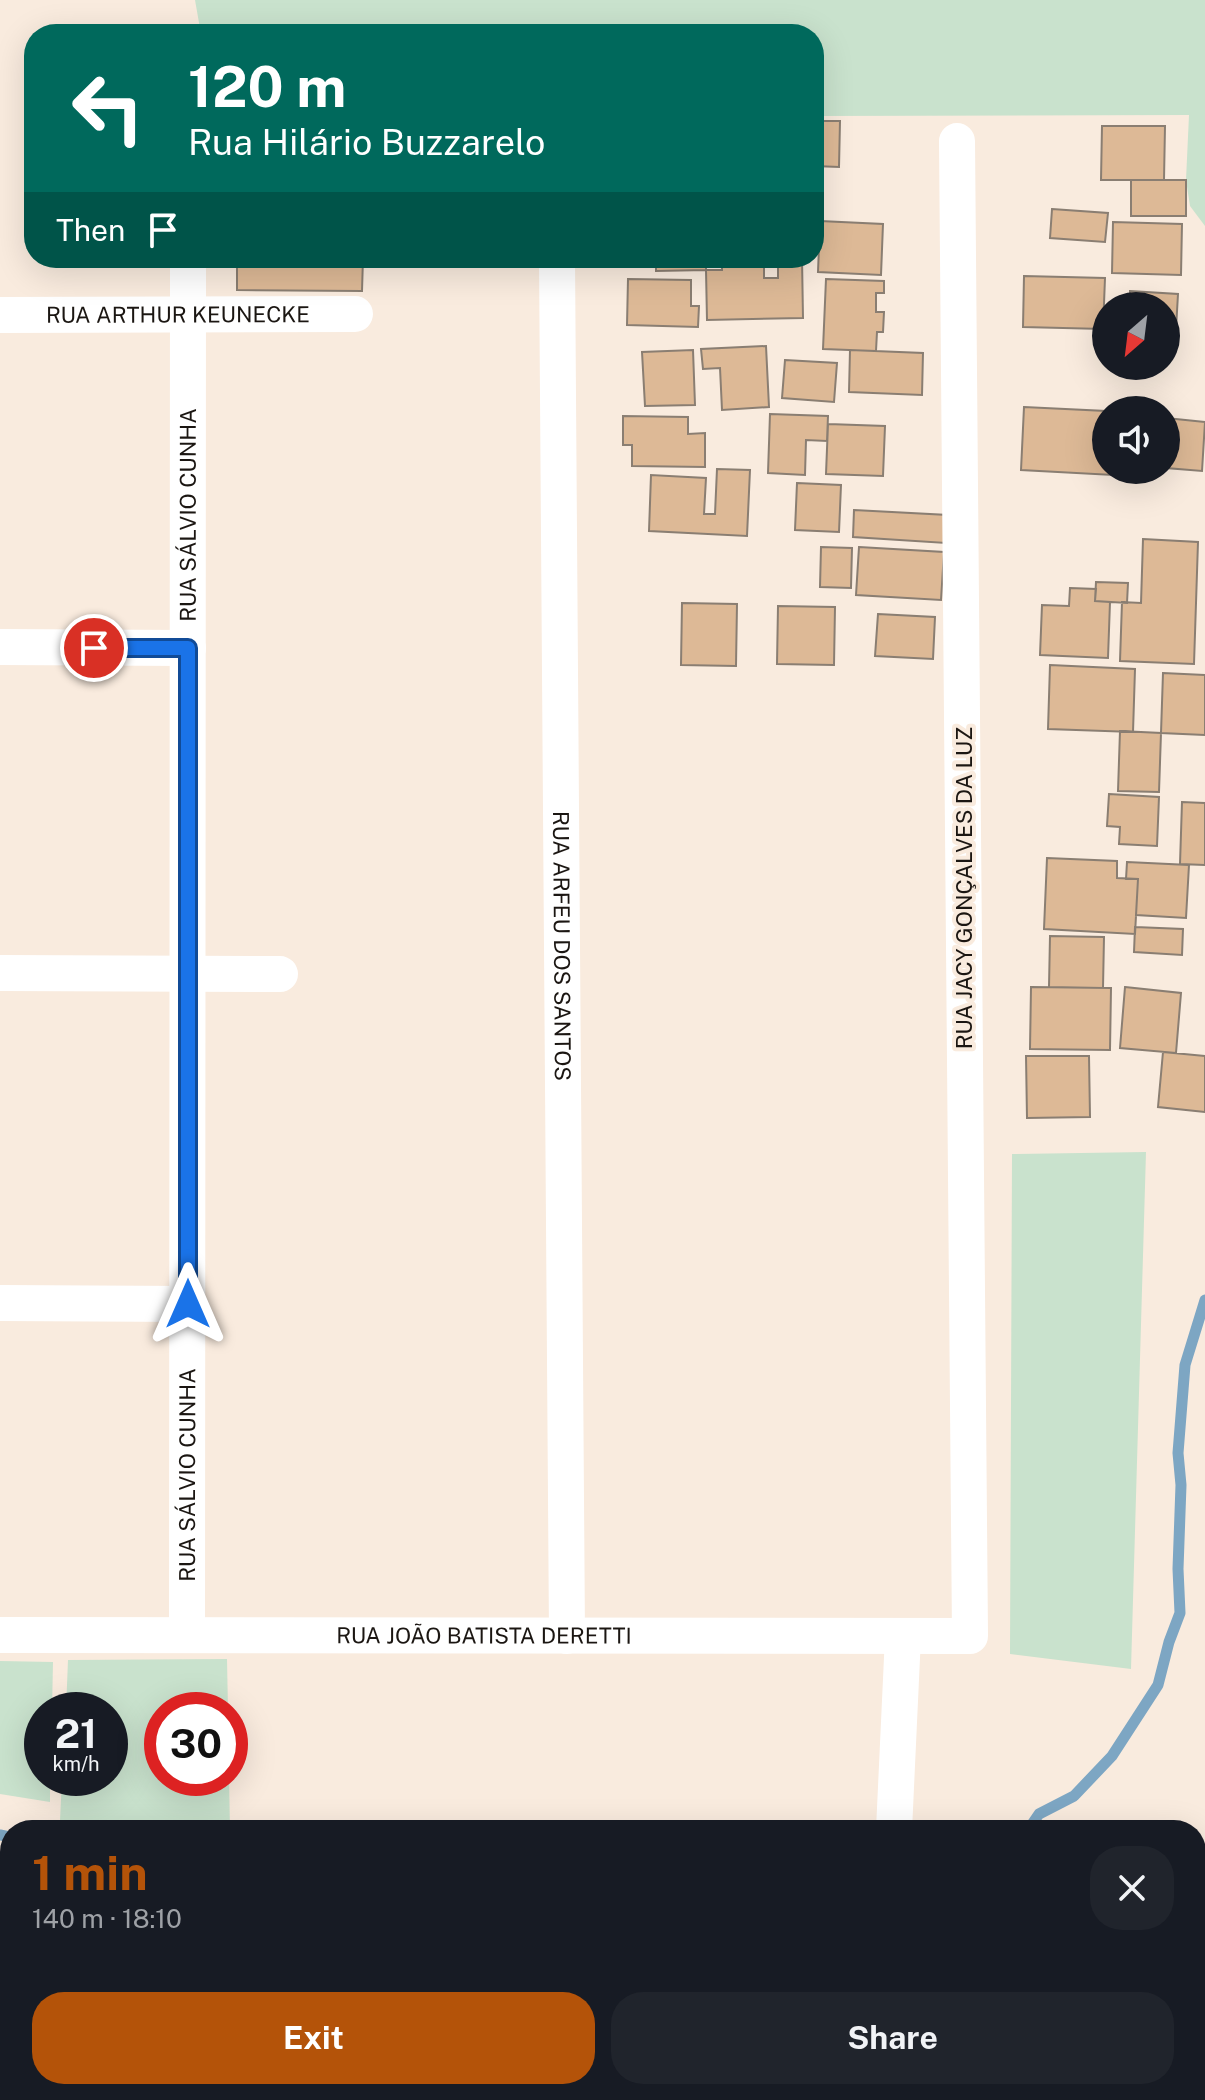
<!DOCTYPE html>
<meta charset="utf-8">
<style>
:root{--surface:#171b24;--page:#20242c;--text:#f1f3f6;--muted:#9ea1a6;--accent:#b45309}
body{margin:0;font-family:"Public Sans",sans-serif;background:var(--page);color:var(--text);height:100vh;display:flex;flex-direction:column;font-size:30px;white-space:nowrap}
*{box-sizing:border-box;margin:0}
p{font-size:26px;color:var(--muted)}
.icon{flex:none;width:44px;height:44px;fill:none;stroke:currentColor;stroke-width:2;stroke-linecap:round;stroke-linejoin:round}
.map{position:relative;flex:1;overflow:hidden}
.side{position:absolute;left:0px;top:1820px;width:1206px;height:280px;display:flex;flex-direction:column;background:var(--surface);border-radius:32px 32px 0 0;box-shadow:0 8px 32px #0002}
.side>*{flex:none}
.guide{position:absolute;left:24px;top:24px;width:800px;height:244px;border-radius:32px;box-shadow:0 8px 32px #0002;background:#00695c;color:#fff;overflow:hidden}
.needle{width:52px;rotate:208deg}
.controls{position:absolute;left:1092px;top:292px;display:grid;gap:16px}
.controls a{display:grid;place-items:center;width:88px;height:88px;border-radius:50%;background:var(--surface);box-shadow:0 8px 32px #0002;font-size:40px}
.speed{position:absolute;left:24px;top:1692px;display:flex;gap:16px;font-size:40px;font-weight:700;text-align:center}
.speed>*{display:grid;place-content:center;width:104px;height:104px;border-radius:50%;background:var(--surface);box-shadow:0 8px 32px #0002;line-height:1}
.speed small{font-size:20px;font-weight:400}
.speed .limit{border:12px solid #d22;background:#fff;color:#111}
.pin{position:absolute;display:grid;place-items:center;width:68px;height:68px;color:#fff;margin:-34px;border:4px solid #fff;border-radius:50%;box-shadow:0 2px 8px #0007}
.me{position:absolute;width:88px;margin:-44px;rotate:0deg;stroke-linejoin:round;filter:drop-shadow(0 0 6px #0008)}
.turn{display:flex;align-items:center;gap:28px;height:168px;padding:0 32px;font-size:36px}
.turn .icon{width:104px;height:104px;stroke-width:2.5}
.turn b{display:block;font-size:56px;line-height:68px}
.then{display:flex;align-items:center;height:76px;padding:0 32px;background:#0003;gap:16px;font-size:30px}
.round{display:grid;place-items:center;flex:none;width:84px;height:84px;border-radius:32px;background:var(--page)}
.headline{display:flex;align-items:center;justify-content:space-between;height:136px;padding:0 32px}
h1{font-size:48px;font-weight:700;line-height:60px;color:var(--accent)}
.cta{display:flex;gap:16px;margin-top:auto;padding:16px 32px}
.cta a{flex:1;height:92px;border-radius:32px;background:var(--accent);color:#fff;font-size:32px;font-weight:700;line-height:92px;text-align:center}
.cta a+a{background:var(--page);color:var(--text)}
.map>svg:first-child{display:block}
.green{fill:#c9e2cd}
.lines{fill:none;stroke-linecap:round;stroke-linejoin:round}
.stream{stroke:#7da6c3;stroke-width:11}
.building{fill:#ddb996;stroke:#8a7e72;stroke-width:2}
.street{stroke:#fff;stroke-width:36}
.route-casing{stroke:#114b97;stroke-width:20}
.route{stroke:#1a73e8;stroke-width:14}
.labels{text-anchor:middle;stroke-width:8;stroke-linejoin:round;paint-order:stroke}
.street-label{font-size:22px;fill:#1b1612;stroke:#f9ebde}
</style>
<div class="map">
<svg width="1205" height="2100" viewBox="0 0 1205 2100">
<rect width="100%" height="100%" fill="#f9ebde"/>
<!-- green -->
<path class="green" d="M195,0H1205V226L1190,206L1186,180L1189,115L814,116V34H201Z
M1146,1152L1131,1669L1010,1654L1012,1154Z
M227,1659L228,1710H162V1778H229L230,1830H128L60,1821L62,1778H110V1710H66L68,1660Z
M0,1661L53,1662L52,1710H42V1778H50V1802L0,1794Z
M0,1883L10,1885V2090H344V2100H0Z"/>
<g class="lines">
<!-- stream -->
<path class="stream" d="M1028,1830L1039,1814L1074,1796L1112,1756L1158,1685L1169,1642L1180,1613L1178,1569L1181,1485L1178,1453L1185,1365L1205,1300
M0,1835L10,1837
M993,2090L995,2100"/>
</g>
<!-- building -->
<path class="building" d="M814,121H840L839,167L814,166Z
M1102,126H1165L1164,180H1101Z
M1131,180H1186V216H1131Z
M1052,209L1108,213L1105,242L1050,238Z
M820,221L883,224L881,275L818,272Z
M1113,222L1182,224L1181,275L1112,273Z
M237,258H363L362,291L237,290Z
M656,258H706V270L656,271Z
M722,258H764V278H778V258H802L803,318L707,320L706,270H722Z
M1024,276L1105,278L1103,329L1023,327Z
M628,279L691,280V306H699L698,327L627,325Z
M826,279L884,281V293H876V312H884L883,332H877L876,351L823,349Z
M1130,291L1178,294L1175,346L1166,345V306H1130Z
M766,346L769,407L722,410L720,368L703,369L701,349Z
M693,350L695,405L645,406L642,352Z
M850,350L923,353L922,395L849,392Z
M785,360L837,363L834,402L782,398Z
M1024,407L1106,411V470H1113V475L1021,470Z
M770,414L828,416L827,441L806,440L805,475L768,473Z
M623,416L688,417V434L705,433V467L632,466V445H623Z
M1166,418L1205,422L1202,471L1166,468Z
M828,424L885,426L883,476L826,474Z
M717,469L750,470L747,536L649,531L651,475L706,478L704,514H715Z
M797,483L841,485L839,532L795,530Z
M854,510L948,515L946,543L853,537Z
M1143,539L1198,542L1194,664L1120,661L1122,602L1141,603Z
M821,547L852,548L851,588L820,587Z
M859,547L944,552L941,600L856,595Z
M1096,582L1128,583L1127,603L1095,601Z
M1070,588L1096,589L1095,601L1110,602L1108,658L1040,655L1042,605L1069,606Z
M682,603L737,604L736,666L681,665Z
M778,606L835,607L834,665L777,664Z
M878,614L935,617L933,659L875,656Z
M1050,665L1135,669L1133,732L1048,729Z
M1163,673L1205,675V735L1161,733Z
M1120,731L1161,733L1159,792L1118,791Z
M1109,794L1159,797L1157,846L1119,844L1120,827L1107,826Z
M1182,802L1205,803V865L1180,864Z
M1047,858L1117,861V878L1138,879L1135,934L1044,929Z
M1127,862L1189,865L1186,918L1136,915L1138,879H1126Z
M1135,927L1183,929L1182,955L1134,952Z
M1050,936L1104,937L1103,988L1049,987Z
M1031,987L1111,988L1110,1050L1030,1049Z
M1125,987L1181,993L1176,1053L1120,1048Z
M1163,1052L1205,1056V1112L1158,1107Z
M1026,1056H1089L1090,1117L1027,1118Z"/>
<g class="lines">
<!-- street -->
<g class="street">
<path id="s1" d="M557,258L567,1636"/>
<path id="s2" d="M0,315L355,314"/>
<path d="M0,647L188,648"/>
<path d="M0,973L280,974"/>
<path d="M0,1303L188,1304"/>
<path id="s3" d="M0,1635L970,1636L957,141"/>
<path id="s4" d="M187,1635L188,258"/>
<path d="M894,1830L903,1636"/>
<path d="M883,2100V2090"/>
</g>
</g>
<g class="lines">
<!-- route casing -->
<g class="route-casing">
<path id="route" d="M94,648H188V1304"/>
</g>
<!-- route -->
<use href="#route" class="route"/>
</g>
<g class="labels">
<!-- street labels -->
<g class="street-label">
<text dy="8" stroke="none"><textPath href="#s2" startOffset="178">RUA ARTHUR KEUNECKE</textPath></text>
<text dy="8" stroke="none"><textPath href="#s4" startOffset="1120">RUA SÁLVIO CUNHA</textPath></text>
<text transform="translate(964 888) rotate(-90)" y="8">RUA JACY GONÇALVES DA LUZ</text>
<text dy="8" stroke="none"><textPath href="#s1" startOffset="688">RUA ARFEU DOS SANTOS</textPath></text>
<text dy="8" stroke="none"><textPath href="#s4" startOffset="160">RUA SÁLVIO CUNHA</textPath></text>
<text dy="8" stroke="none"><textPath href="#s3" startOffset="484">RUA JOÃO BATISTA DERETTI</textPath></text>
</g>
</g>
</svg>
<div class="controls">
<a><svg class="needle" viewBox="-14 -14 28 28"><path d="M0-13l5 13h-10z" fill="#e53935"/><path d="M0 13l5-13h-10z" fill="#9ea1a6"/></svg></a>
<a><svg class="icon" aria-label="sound" viewBox="0 0 24 24"><path d="M4 9h4l5-4v14l-5-4H4zM17 9q2 3 0 6"/></svg></a>
</div>
<div class="speed"><div>21<small>km/h</small></div><div class="limit">30</div></div>
<div class="pin" style="left:94px;top:648px;background:#d93025"><svg class="icon" aria-label="arrive" viewBox="0 0 24 24"><path d="M6 21V4h12l-3 4 3 4H6"/></svg></div>
<svg class="me" style="left:188px;top:1304px" viewBox="-20 -20 40 40"><path d="M0-17L14 15 0 8-14 15z" fill="#1a73e8" stroke="#fff" stroke-width="4"/></svg>
<div class="guide">
<div class="turn"><svg class="icon" aria-label="left" viewBox="0 0 24 24"><path d="M17 20v-9H6M10 6l-5 5 5 5"/></svg><div><b>120 m</b>Rua Hilário Buzzarelo</div></div>
<div class="then">Then<svg class="icon" aria-label="arrive" viewBox="0 0 24 24"><path d="M6 21V4h12l-3 4 3 4H6"/></svg></div>
</div>
<section class="side">
<div class="headline"><div><h1>1 min</h1><p>140 m · 18:10</p></div><a class="round"><svg class="icon" aria-label="close" viewBox="0 0 24 24"><path d="M6 6l12 12M18 6L6 18"/></svg></a></div>
<div class="cta"><a>Exit</a><a>Share</a></div>
</section>
</div>
